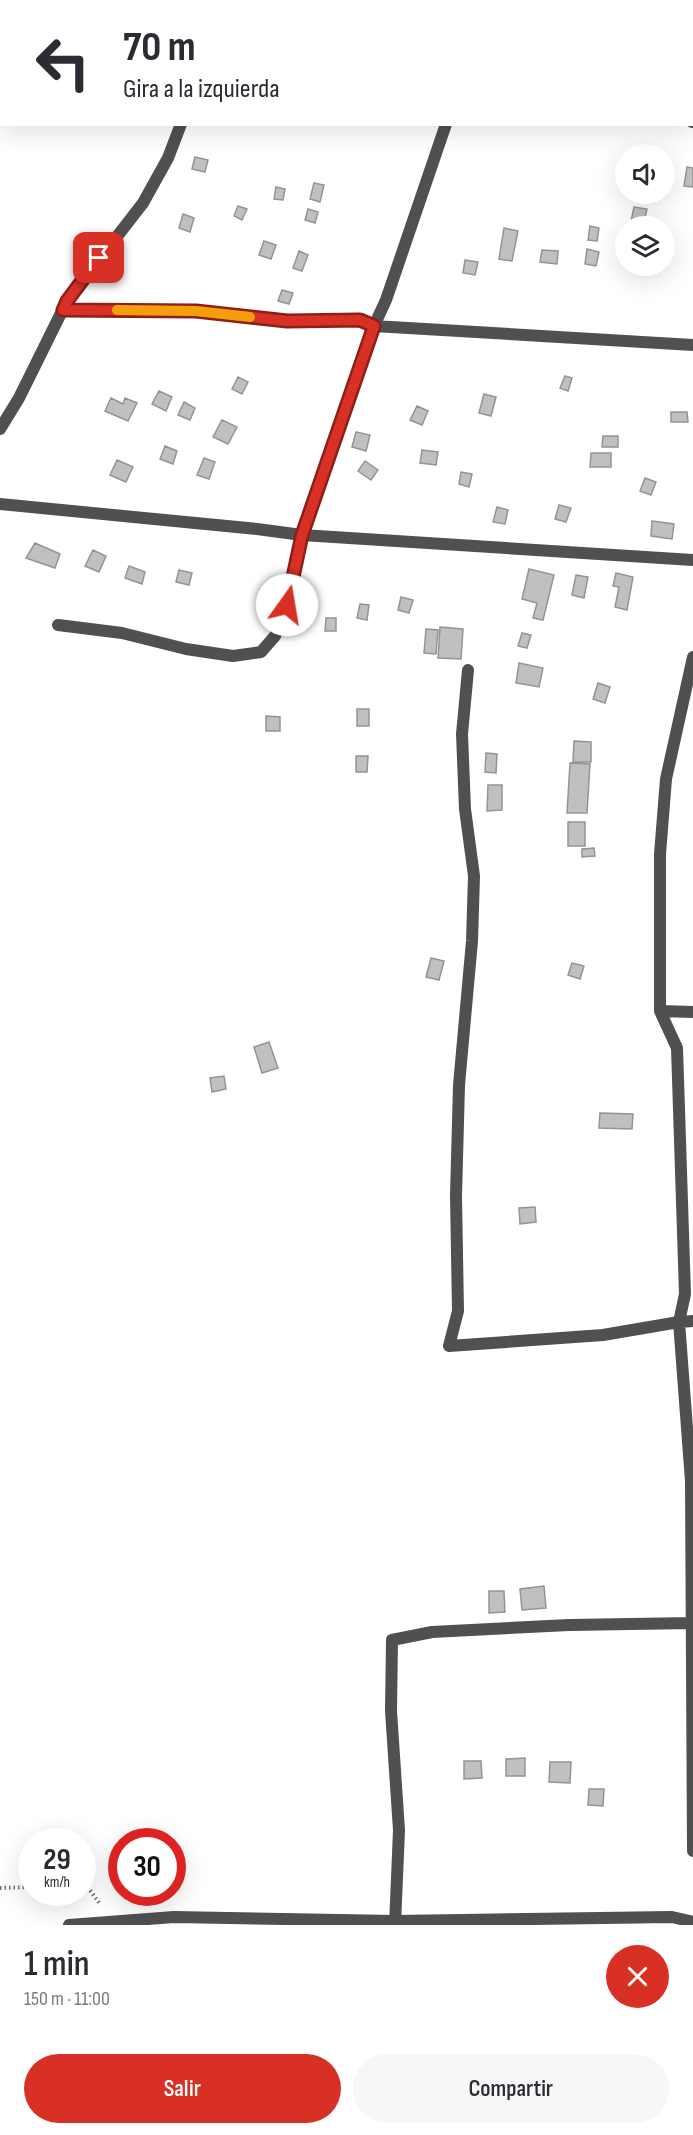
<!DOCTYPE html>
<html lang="es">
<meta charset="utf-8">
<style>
:root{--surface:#fff;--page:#f7f7f7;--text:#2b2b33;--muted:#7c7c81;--accent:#d93025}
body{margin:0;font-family:"Sofia Sans Condensed",sans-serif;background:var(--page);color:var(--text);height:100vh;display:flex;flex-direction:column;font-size:22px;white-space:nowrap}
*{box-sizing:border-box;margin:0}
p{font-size:20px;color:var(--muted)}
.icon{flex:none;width:33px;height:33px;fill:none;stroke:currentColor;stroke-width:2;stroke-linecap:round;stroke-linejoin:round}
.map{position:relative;height:1925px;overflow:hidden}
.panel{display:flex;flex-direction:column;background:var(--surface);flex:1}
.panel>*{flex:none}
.hud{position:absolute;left:0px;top:0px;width:693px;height:126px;box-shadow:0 6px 24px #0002;background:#fff;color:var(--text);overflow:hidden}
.buttons{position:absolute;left:615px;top:144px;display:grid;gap:12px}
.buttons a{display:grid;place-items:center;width:60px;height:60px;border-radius:50%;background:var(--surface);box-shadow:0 6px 24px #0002;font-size:30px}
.speed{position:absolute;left:18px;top:1828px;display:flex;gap:12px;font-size:30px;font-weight:700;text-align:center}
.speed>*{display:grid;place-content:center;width:78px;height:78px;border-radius:50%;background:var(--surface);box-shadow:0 6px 24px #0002;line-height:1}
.speed small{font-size:15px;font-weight:400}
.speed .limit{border:9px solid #d22;background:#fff;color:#111}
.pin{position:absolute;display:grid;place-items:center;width:51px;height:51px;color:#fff;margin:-26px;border-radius:12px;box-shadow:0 3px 9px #0006}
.me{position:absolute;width:66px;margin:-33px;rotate:13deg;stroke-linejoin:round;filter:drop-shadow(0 0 4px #0008)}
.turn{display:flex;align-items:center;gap:21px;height:126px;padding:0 24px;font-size:27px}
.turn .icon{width:78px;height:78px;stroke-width:2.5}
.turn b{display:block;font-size:42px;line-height:51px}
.round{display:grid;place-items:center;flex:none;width:63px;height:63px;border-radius:32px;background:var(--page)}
.head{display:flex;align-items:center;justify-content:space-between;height:102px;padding:0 24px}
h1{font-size:36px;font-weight:600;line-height:45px}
.cta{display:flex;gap:12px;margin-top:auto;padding:12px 24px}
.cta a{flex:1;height:69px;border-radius:36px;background:var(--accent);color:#fff;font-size:24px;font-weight:600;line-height:69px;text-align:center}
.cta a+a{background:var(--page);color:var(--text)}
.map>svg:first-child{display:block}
.building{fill:#c0c0c0;stroke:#949494;stroke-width:1.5}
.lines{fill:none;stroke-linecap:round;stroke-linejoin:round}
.path{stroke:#727272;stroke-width:4;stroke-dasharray:1.5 3;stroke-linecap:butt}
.minor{stroke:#505050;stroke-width:12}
.route-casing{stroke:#8d1f18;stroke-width:15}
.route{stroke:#d93025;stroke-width:10}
.slow{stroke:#f59e0b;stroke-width:10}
</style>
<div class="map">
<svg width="693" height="1925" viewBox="0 0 693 1925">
<rect width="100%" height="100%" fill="#fff"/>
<!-- building -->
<path class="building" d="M195,157L208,160L205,172L192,169Z
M687,167L693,168V187L684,186Z
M314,183L324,185L320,202L310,199Z
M276,187L285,189L283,200L274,199Z
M238,206L247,209L242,220L234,216Z
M634,207L647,209L643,226H630Z
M308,209L318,212L315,223L305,220Z
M183,214L194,218L190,232L179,228Z
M590,226L599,228L597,241L588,240Z
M504,228L518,231L512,261L499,259Z
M264,241L276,245L271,259L259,255Z
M587,249L599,252L596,266L585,264Z
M542,250L558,251L557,264L540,262Z
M299,251L308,255L302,271L293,268Z
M465,260L478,262L475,275L463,273Z
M282,290L293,293L289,304L278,301Z
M565,376L572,378L568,391L560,388Z
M238,377L248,382L242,394L232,389Z
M159,391L172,397L166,411L152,404Z
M484,394L496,397L491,416L479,413Z
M111,398L123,404L125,398L137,403L128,421L105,411Z
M184,402L195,408L190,420L178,415Z
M417,406L428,411L422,425L410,420Z
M671,412H687L688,422H671Z
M222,420L237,427L228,444L213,437Z
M356,432L370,435L366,451L352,447Z
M603,436H618V447H602Z
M165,446L177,451L173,464L160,459Z
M422,450L438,452L436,465L420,463Z
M591,453H611V467H590Z
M204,458L215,462L209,479L197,475Z
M117,460L133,467L126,482L110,475Z
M365,461L378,470L371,480L358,471Z
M461,472L472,474L469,487L459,484Z
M645,478L656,482L651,495L640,491Z
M559,505L571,508L566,522L555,519Z
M497,507L508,510L505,524L493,522Z
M652,521L674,524L672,539L651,536Z
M35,543L60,554L55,568L26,558Z
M93,550L106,556L99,572L85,566Z
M129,566L145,572L142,584L125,578Z
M529,569L554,575L543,620L533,618L537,603L522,599Z
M179,570L192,573L189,585L176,582Z
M616,573L633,577L627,610L615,607L619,587L613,586Z
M576,575L588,577L584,598L572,595Z
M401,597L413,600L409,613L398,610Z
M360,604L369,605L367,620L357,618Z
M326,618H336V631H325Z
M440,627L463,629L461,659L438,658Z
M426,629L438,630L436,654L424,653Z
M522,633L531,635L527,648L518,646Z
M519,663L543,668L539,687L516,683Z
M598,683L610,687L605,703L593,699Z
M357,709H369V726H357Z
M266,716L280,717V731H266Z
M574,741L591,742V762H573Z
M486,753L497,754L496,773L485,772Z
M356,756H368L367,772H356Z
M570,763L590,764L587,813H567Z
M488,785H502V810L487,811Z
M568,822H585V846H568Z
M594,848L595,856L582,857V849Z
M431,958L444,961L439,980L426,977Z
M572,963L584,966L580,979L568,975Z
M269,1042L278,1068L262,1073L254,1047Z
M224,1076L226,1089L212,1092L210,1078Z
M600,1113L633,1114L632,1129L599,1128Z
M535,1207L536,1222L520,1224L519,1208Z
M544,1586L546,1608L522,1610L520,1589Z
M489,1591H504L505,1612L489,1613Z
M525,1758V1776H506V1759Z
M464,1761H481L482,1778L464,1779Z
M550,1762H571L570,1783L549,1782Z
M589,1789H604L603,1806L588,1805Z"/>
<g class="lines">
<!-- path -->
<path class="path" d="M0,1888L32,1887
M82,1888L89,1889L100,1904"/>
<!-- minor -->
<path class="minor" d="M474,0V2
M231,2V0
M692,122H693
M63,310L196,311L287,321L360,320L374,326L693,345
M0,429L19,398L67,301L143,203L168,158L181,124
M0,504L257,529L302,535L693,560
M58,625L122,633L186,649L233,656L261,652L275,636L287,605L302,535L374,326L386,300L446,124
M693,657L666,779L660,854V1011L677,1048L685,1294L679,1322L691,1481L693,1851
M468,670L462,734L465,809L474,876L472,941L459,1085L456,1196L458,1311L449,1346L603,1335L679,1322L693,1321
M660,1011L693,1012
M69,1925L174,1917L395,1921L672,1917L693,1922
M395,1925L399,1830L391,1711L392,1640L432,1632L569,1625L693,1623"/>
</g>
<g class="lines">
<!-- route casing -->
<g class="route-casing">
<path id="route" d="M99,258L67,301L63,310L196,311L287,321L360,320L374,326L302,535L287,605"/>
</g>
<!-- route -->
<use href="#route" class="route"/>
<!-- slow -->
<path class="slow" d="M117,310L196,311L250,317"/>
</g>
</svg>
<div class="buttons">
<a><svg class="icon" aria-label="sound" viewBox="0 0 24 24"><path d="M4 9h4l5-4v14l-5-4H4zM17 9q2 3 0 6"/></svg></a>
<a><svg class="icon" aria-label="layers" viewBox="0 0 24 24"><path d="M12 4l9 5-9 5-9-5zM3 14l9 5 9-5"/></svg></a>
</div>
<div class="speed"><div>29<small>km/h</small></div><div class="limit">30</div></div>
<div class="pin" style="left:99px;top:258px;background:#d93025"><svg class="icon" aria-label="arrive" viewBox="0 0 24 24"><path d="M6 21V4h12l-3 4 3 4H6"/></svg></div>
<svg class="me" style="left:287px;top:605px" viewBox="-20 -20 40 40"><circle r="19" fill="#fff"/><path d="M0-13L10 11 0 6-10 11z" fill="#d93025"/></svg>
<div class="hud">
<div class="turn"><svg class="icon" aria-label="left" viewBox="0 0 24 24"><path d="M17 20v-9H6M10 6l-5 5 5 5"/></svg><div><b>70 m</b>Gira a la izquierda</div></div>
</div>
</div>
<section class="panel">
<div class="head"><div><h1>1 min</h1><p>150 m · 11:00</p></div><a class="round" style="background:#d93025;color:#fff"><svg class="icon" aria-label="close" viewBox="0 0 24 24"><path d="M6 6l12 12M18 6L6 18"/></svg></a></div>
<div class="cta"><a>Salir</a><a>Compartir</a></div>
</section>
